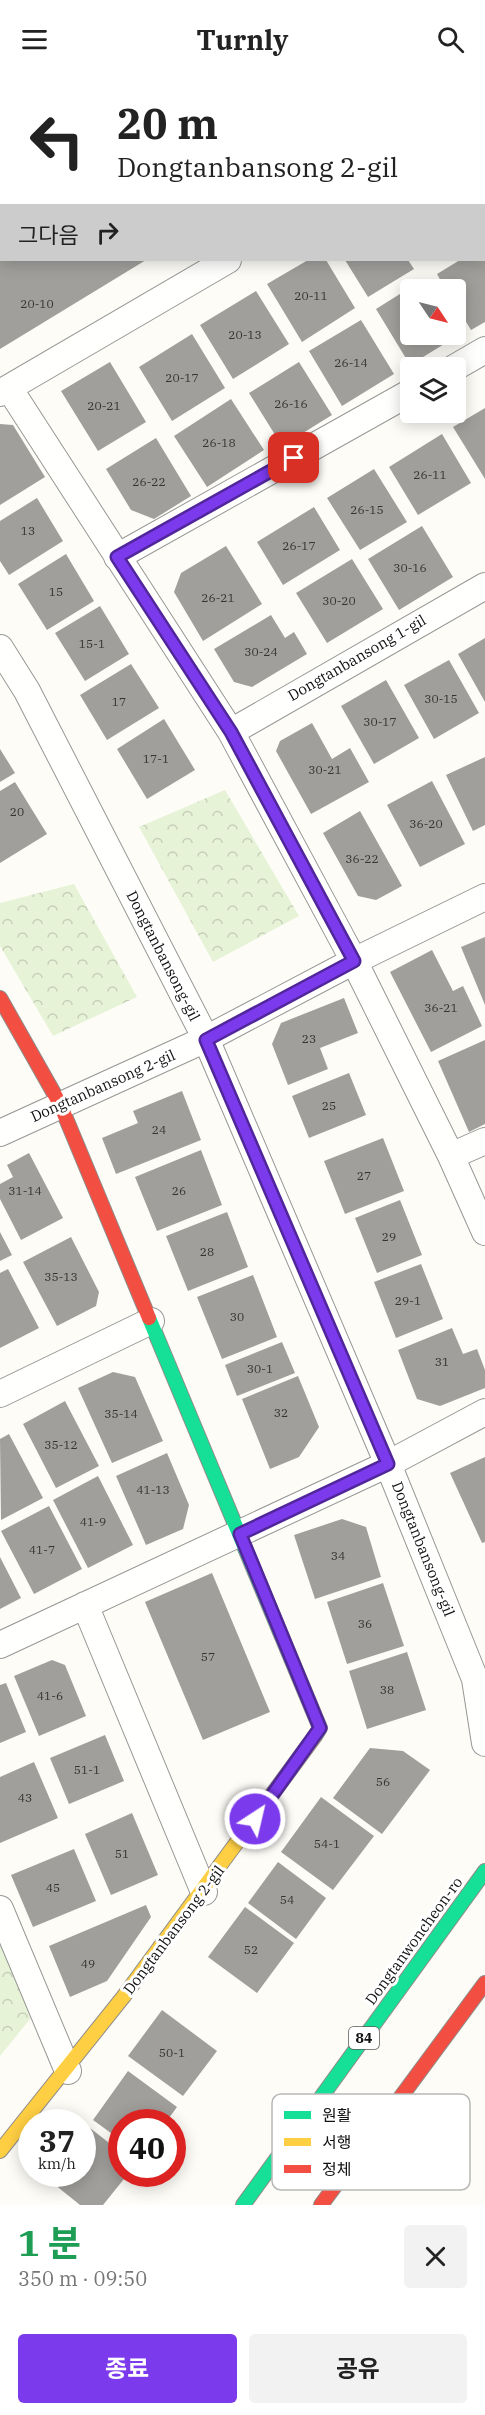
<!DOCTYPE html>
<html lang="ko">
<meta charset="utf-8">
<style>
:root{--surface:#fff;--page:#f2f2f2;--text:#222;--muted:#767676;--accent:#7c3aed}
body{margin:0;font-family:"IBM Plex Serif","Noto Sans KR",serif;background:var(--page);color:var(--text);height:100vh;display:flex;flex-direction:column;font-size:22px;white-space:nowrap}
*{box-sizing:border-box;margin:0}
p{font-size:20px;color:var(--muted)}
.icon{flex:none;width:33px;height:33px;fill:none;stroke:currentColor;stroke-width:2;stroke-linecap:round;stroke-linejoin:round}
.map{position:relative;height:2127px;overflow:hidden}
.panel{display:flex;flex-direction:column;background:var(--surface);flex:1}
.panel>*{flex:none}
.banner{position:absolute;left:0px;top:0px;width:486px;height:183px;box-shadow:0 3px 15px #0003;background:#fff;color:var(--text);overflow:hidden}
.needle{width:39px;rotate:125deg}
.tools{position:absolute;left:400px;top:201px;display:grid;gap:12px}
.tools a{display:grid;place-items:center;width:66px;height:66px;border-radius:6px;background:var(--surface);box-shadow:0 3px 15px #0003;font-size:30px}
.speed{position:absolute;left:18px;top:2031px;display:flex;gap:12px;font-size:30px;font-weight:700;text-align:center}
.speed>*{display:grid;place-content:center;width:78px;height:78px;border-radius:50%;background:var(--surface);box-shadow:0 3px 15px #0003;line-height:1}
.speed small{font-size:15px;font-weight:400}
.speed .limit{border:9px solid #d22;background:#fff;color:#111}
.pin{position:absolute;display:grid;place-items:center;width:51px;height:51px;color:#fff;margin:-26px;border-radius:12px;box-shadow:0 3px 9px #0006}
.me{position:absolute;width:66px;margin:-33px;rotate:35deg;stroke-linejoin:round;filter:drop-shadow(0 0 4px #0008)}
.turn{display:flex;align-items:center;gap:21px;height:126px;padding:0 18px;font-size:27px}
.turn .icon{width:78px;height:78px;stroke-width:2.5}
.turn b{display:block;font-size:42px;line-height:51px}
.then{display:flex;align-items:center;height:57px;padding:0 18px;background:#0003;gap:12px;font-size:22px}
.round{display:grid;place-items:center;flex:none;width:63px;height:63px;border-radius:6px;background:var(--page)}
.headline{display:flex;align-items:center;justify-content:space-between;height:102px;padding:0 18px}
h1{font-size:36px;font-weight:700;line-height:45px;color:#1e9e55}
.action{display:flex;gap:12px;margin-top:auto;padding:12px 18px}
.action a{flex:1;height:69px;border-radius:6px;background:var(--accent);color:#fff;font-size:24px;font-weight:700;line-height:69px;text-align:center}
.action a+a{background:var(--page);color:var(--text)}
header{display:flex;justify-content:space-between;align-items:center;height:78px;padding:0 18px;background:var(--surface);font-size:27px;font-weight:700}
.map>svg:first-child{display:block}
.park{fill:url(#park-crowns)}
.building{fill:#a19f9c}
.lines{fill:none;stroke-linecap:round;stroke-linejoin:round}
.street-casing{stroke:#979795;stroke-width:28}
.fast-casing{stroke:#8e8d8b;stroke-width:16}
.slow-casing{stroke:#8e8d8b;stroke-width:16}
.jam-casing{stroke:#8e8d8b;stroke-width:16}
.street{stroke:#fffffe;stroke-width:26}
.fast{stroke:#16e098;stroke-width:14}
.slow{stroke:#ffcf43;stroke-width:14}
.jam{stroke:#f24e42;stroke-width:14}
.route-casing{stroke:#51269a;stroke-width:15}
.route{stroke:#7c3aed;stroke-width:10}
.labels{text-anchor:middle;stroke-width:6;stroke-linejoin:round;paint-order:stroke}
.number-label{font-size:12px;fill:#353434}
.shield{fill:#fff;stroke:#585858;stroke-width:1.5}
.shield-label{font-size:14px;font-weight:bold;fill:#111}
.street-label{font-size:15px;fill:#111;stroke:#fff}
.key{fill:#fff;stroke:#b8b8b8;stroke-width:1.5}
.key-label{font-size:16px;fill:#111}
</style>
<header><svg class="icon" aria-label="menu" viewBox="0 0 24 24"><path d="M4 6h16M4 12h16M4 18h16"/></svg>Turnly<svg class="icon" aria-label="search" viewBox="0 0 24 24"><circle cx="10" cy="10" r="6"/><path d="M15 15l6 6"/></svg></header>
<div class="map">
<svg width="485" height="2127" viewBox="0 0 485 2127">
<defs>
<pattern id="park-crowns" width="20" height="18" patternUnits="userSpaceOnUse" patternTransform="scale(1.5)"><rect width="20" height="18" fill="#e7f3d7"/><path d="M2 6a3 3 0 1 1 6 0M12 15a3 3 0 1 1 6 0" fill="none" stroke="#c5cfb8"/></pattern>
</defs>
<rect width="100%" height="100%" fill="#fdfcf7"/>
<!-- park -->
<path class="park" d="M225,712L299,838L213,884L139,749Z
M74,806L137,919L53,958L0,868V825Z
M0,1821L48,1919L0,1978Z"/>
<!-- building -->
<path class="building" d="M0,182H146L0,271Z
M308,182H326L355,230L302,264L267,206Z
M345,182H408L414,191L368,219Z
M460,182H485V244L471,252L456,227V212H446L437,196Z
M419,204L424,212H411V256H452L454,260L410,287L376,231Z
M256,213L289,266L233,301L200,247Z
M361,242L394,296L342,328L309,273Z
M192,256L225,310L172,343L139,289Z
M110,284L146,344L98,373L61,313Z
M299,284L332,337L282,368L249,315Z
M231,321L264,372L207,409L174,358Z
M485,330V401L453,349Z
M0,346L13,347L45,399L0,427Z
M442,356L471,405L418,437L389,389Z
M156,360L191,418L154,441L131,432L106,391Z
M374,391L407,444L360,472L327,420Z
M37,420L63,463L9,497L0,483V443Z
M314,429L340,472L283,507L257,464Z
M422,448L453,499L399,532L368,481Z
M226,468L262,526L203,563L174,514L181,495Z
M66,476L94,523L47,552L18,506Z
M352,481L383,531L327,565L296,515Z
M100,528L129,576L85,603L55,555Z
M271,537L285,560L294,554L307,576L252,609L234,604L214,571Z
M485,560V624L458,576Z
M449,582L479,635L434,661L404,607Z
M131,586L159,630L107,662L80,617Z
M386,602L419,660L374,686L341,628Z
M164,641L195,692L147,721L117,671Z
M312,645L332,681L350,670L369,704L311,736L276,673L280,663Z
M0,671L15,695L0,704Z
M485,679V747L473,753L446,697Z
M432,703L465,766L420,789L387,727Z
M15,704L47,756L0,785V713Z
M360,733L402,808L376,822L358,818L323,755Z
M485,859V927L461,869Z
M432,872L453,913L463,908L482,948L431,974L390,894Z
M344,920L358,955L320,970L328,991L288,1007L272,966L281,945Z
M485,962V1046L469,1054L438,983Z
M349,995L366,1037L309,1060L292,1018Z
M182,1013L201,1062L116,1096L102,1060L138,1045L133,1033Z
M383,1060L404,1113L345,1136L324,1083Z
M201,1072L222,1127L157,1153L135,1099Z
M29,1075L63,1140L21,1162L0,1121V1106L13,1099L7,1087Z
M400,1122L422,1177L377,1195L355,1140Z
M227,1134L248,1189L188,1213L166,1158Z
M0,1154L12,1177L0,1183Z
M71,1159L99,1214L96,1228L57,1248L23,1184Z
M421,1186L443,1241L396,1260L374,1204Z
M8,1191L39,1250L0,1270V1195Z
M253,1197L277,1259L222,1281L197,1219Z
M452,1250L463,1276L477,1271L485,1292V1310L440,1328L417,1321L398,1272Z
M282,1264L295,1295L237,1318L225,1287Z
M113,1294L135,1299L163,1363L112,1385L78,1310Z
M298,1298L319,1349L299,1379L270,1391L242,1321Z
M65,1323L99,1388L56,1410L23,1346Z
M9,1356L43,1420L1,1442L0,1361Z
M167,1375L189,1427L183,1451L146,1467L116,1398Z
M485,1379V1464L482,1465L450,1395Z
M98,1398L133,1467L88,1490L53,1422Z
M49,1428L82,1491L34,1516L1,1453Z
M342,1441L366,1449L381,1499L315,1521L294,1457Z
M0,1479L21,1520L0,1531Z
M212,1495L270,1634L203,1662L145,1524Z
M383,1505L404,1568L347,1586L327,1524Z
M407,1574L426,1632L367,1651L349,1593Z
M52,1582L65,1587L86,1638L39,1658L14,1598Z
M6,1605L26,1654L0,1665V1607Z
M105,1657L124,1703L69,1726L50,1680Z
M370,1670L403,1673L430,1692L382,1756L333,1720Z
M34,1684L58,1740L0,1765V1699Z
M321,1719L374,1758L333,1812L281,1774Z
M132,1735L158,1797L111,1817L85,1756Z
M74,1771L96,1823L33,1849L11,1797Z
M278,1784L326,1820L296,1861L248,1825Z
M146,1827L151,1839L107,1903L70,1919L49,1868Z
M245,1829L294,1865L257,1915L208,1879Z
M162,1932L217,1973L183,2018L128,1978Z
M128,1993L177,2029L166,2044H122V2063L93,2042Z
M90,2050L122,2075V2096H128L103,2127H80L49,2102L55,2096H82V2060Z"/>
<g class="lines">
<!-- street casing -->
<g class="street-casing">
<path id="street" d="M152,2L154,0
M484,32L485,31
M0,81L2,80
M454,290L485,272
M9,310L231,654L354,883L451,1078L485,1154
M0,315L228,182
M117,479L411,314
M0,570L27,613L206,961L388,1386L475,1601L485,1665
M231,654L485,508
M0,1055L206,961L354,883L485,819
M451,1078L485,1063
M0,1316L151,1243
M85,1527L204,1814
M0,1567L388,1386L485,1334
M0,1831L68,1993"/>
</g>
<!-- fast casing -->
<g class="fast-casing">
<path id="fast" d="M149,1240L320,1650L315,1658
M243,2127L485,1793"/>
</g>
<!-- slow casing -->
<g class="slow-casing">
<path id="slow" d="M0,2073L124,1918L315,1658"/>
</g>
<!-- jam casing -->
<g class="jam-casing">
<path id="jam" d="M0,920L60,1026L149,1240
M321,2127L485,1905"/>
</g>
<!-- street -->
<use href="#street" class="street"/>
<!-- fast -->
<use href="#fast" class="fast"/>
<!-- slow -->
<use href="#slow" class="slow"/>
<!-- jam -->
<use href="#jam" class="jam"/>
</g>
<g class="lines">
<!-- route casing -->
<g class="route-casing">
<path id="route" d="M255,1741L320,1650L240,1456L388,1386L206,962L354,883L231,654L117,479L294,380"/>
</g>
<!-- route -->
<use href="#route" class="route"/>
</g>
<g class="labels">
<!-- number labels -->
<g class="number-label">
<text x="311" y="222">20-11</text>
<text x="37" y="230">20-10</text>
<text x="245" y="261">20-13</text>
<text x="351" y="289">26-14</text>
<text x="182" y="304">20-17</text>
<text x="291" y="330">26-16</text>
<text x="104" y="332">20-21</text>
<text x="219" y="369">26-18</text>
<text x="430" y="401">26-11</text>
<text x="149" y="408">26-22</text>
<text x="367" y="436">26-15</text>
<text x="28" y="457">13</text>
<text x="299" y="472">26-17</text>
<text x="410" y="494">30-16</text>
<text x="56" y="518">15</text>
<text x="218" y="524">26-21</text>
<text x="339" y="527">30-20</text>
<text x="92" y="570">15-1</text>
<text x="261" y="578">30-24</text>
<text x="441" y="625">30-15</text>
<text x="119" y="628">17</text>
<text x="380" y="648">30-17</text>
<text x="156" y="685">17-1</text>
<text x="325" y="696">30-21</text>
<text x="17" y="738">20</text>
<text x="426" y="750">36-20</text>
<text x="362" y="785">36-22</text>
<text x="441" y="934">36-21</text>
<text x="309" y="965">23</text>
<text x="329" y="1032">25</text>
<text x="159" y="1056">24</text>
<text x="364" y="1102">27</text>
<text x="25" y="1117">31-14</text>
<text x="179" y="1117">26</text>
<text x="389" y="1163">29</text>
<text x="207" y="1178">28</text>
<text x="61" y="1203">35-13</text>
<text x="408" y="1227">29-1</text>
<text x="237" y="1243">30</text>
<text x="442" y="1288">31</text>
<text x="260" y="1295">30-1</text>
<text x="281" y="1339">32</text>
<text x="121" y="1340">35-14</text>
<text x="61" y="1371">35-12</text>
<text x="153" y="1416">41-13</text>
<text x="93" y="1448">41-9</text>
<text x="42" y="1476">41-7</text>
<text x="338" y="1482">34</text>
<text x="365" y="1550">36</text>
<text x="208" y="1583">57</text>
<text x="387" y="1616">38</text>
<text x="50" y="1622">41-6</text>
<text x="87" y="1696">51-1</text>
<text x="383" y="1708">56</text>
<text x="25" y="1724">43</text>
<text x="327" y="1770">54-1</text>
<text x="122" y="1780">51</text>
<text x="53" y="1814">45</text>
<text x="287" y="1826">54</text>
<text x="251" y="1876">52</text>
<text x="88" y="1890">49</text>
<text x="172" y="1979">50-1</text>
</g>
<!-- shield labels -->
<rect class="shield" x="349" y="1949" width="30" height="22" rx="4.5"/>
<g class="shield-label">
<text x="364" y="1965">84</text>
</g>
<!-- street labels -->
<g class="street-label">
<text transform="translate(357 580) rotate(-30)" y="5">Dongtanbansong 1-gil</text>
<text transform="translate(163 878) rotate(63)" y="5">Dongtanbansong-gil</text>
<text transform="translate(103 1008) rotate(-24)" y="5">Dongtanbansong 2-gil</text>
<text transform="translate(423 1471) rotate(68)" y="5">Dongtanbansong-gil</text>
<text transform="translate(174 1852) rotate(-53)" y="5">Dongtanbansong 2-gil</text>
<text transform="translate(414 1863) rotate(-54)" y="5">Dongtanwoncheon-ro</text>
</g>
</g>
<!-- legend -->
<rect x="272" y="2016" width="198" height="96" rx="9" class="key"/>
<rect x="284" y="2033" width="27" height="8" fill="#16e098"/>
<rect x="284" y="2060" width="27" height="8" fill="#ffcf43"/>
<rect x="284" y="2087" width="27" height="8" fill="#f24e42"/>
<g class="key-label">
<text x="322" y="2043">원활</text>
<text x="322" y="2070">서행</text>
<text x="322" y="2097">정체</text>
</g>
</svg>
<div class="tools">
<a><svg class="needle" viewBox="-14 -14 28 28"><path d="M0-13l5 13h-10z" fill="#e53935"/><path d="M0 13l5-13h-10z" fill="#767676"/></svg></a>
<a><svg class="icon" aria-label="layers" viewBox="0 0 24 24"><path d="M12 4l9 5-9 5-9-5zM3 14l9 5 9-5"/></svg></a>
</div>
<div class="speed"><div>37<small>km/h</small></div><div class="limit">40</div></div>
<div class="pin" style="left:294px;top:380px;background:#d93025"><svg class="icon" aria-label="arrive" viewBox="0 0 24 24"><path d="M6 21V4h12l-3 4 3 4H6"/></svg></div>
<svg class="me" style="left:255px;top:1741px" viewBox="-20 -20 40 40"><circle r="17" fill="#7c3aed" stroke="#fff" stroke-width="3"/><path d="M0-11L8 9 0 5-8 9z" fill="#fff"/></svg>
<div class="banner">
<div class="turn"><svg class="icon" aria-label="left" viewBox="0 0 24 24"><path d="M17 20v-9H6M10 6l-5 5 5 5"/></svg><div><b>20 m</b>Dongtanbansong 2-gil</div></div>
<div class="then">그다음<svg class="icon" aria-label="right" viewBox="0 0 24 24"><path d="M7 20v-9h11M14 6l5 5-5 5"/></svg></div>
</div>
</div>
<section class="panel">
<div class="headline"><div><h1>1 분</h1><p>350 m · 09:50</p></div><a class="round"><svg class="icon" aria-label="close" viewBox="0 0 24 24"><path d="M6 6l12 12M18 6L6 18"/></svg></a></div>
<div class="action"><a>종료</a><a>공유</a></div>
</section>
